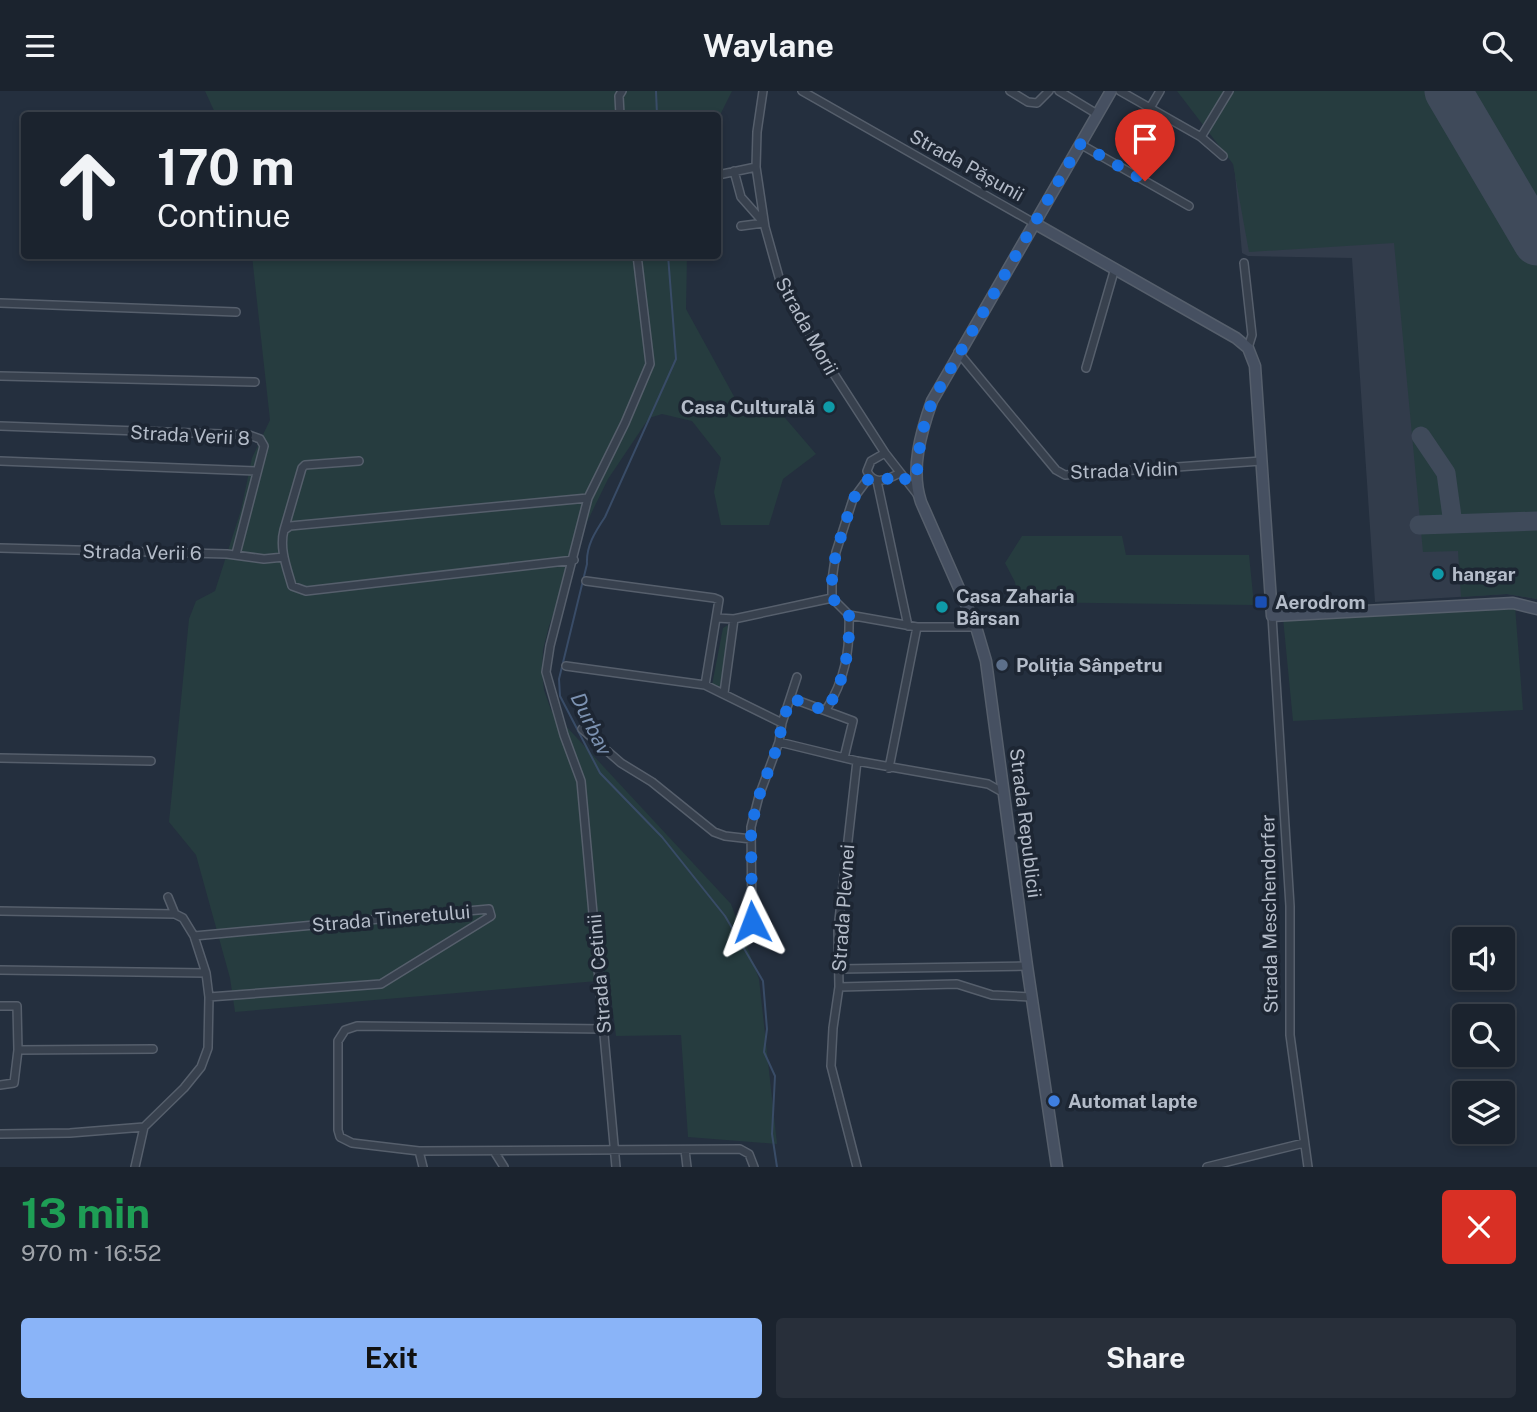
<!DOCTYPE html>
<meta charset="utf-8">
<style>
:root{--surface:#1b232e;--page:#282f3a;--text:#f1f3f6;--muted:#a0a4aa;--line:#39404a;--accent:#8ab4f8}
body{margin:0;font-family:"Public Sans",sans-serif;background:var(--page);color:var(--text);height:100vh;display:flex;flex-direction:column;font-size:26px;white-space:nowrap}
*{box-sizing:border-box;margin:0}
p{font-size:23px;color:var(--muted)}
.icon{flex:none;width:38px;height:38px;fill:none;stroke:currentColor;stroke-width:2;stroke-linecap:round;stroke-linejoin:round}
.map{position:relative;height:1076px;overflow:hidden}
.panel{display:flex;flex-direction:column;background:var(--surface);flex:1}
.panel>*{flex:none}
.guide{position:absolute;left:21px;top:21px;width:700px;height:147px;border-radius:7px;box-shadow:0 4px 10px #0003,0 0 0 2px var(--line);background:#1b232e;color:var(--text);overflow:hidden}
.buttons{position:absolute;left:1452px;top:836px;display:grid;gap:14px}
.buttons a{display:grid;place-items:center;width:63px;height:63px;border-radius:7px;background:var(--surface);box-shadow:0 4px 10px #0003,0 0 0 2px var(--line);font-size:35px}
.pin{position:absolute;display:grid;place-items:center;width:60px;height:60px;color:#fff;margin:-72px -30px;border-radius:50% 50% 50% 0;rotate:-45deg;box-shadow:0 0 7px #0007}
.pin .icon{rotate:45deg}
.me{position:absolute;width:77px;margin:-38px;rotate:357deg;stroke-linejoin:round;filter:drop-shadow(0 0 5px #0008)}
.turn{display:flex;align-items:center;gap:24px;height:147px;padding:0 21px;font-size:32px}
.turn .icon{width:91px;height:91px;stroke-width:2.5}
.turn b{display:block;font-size:49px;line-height:60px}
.round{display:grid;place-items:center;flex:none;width:74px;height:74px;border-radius:7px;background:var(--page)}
.summary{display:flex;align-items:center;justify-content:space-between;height:119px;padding:0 21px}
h1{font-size:42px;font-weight:700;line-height:52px;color:#1e9e55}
.action{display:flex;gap:14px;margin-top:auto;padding:14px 21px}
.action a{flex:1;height:80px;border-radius:7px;background:var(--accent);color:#111;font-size:28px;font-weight:700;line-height:80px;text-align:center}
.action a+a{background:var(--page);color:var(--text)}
header{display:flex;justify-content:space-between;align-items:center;height:91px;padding:0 21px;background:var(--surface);font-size:32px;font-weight:700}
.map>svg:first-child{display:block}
.airport{fill:#323c4b}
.green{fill:#263c3f}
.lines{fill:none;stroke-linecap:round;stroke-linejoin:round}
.stream{stroke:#394c67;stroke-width:2}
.taxiway{stroke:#3f4a5a;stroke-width:19}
.runway{stroke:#3f4a5a;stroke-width:47}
.street-casing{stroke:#565f6c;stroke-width:10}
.secondary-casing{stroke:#565f6c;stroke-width:13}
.street{stroke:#38414e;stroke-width:7}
.secondary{stroke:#465061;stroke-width:10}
.route{stroke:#1a73e8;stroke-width:12;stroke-dasharray:0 21.6}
.culture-dot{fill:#0f9aa8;stroke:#1d2633;stroke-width:2.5}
.transit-dot{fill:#1a4fb4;stroke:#1d2633;stroke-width:2.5}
.service-dot{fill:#5c6f8a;stroke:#1d2633;stroke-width:2.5}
.shop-dot{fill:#3f7fe0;stroke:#1d2633;stroke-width:2.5}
.labels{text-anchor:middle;stroke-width:7;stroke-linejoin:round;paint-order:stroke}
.street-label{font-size:19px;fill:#b4bcc9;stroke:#1d2633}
.poi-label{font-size:19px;font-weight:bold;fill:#b4bcc9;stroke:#1d2633;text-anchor:start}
.water-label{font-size:21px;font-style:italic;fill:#7c92b1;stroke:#1d2633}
</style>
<header><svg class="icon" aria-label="menu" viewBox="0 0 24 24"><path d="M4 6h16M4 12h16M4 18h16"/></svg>Waylane<svg class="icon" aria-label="search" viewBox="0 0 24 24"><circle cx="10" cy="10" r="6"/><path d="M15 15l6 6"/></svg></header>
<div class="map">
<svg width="1537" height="1076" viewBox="0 0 1537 1076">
<rect width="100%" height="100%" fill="#242f3e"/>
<!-- airport -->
<path class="airport" d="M1537,0V508L1507,503L1375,511L1352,167L1248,165L1242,162L1234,71Z"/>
<!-- green -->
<path class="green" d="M205,0H732L718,28V24H216Z
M1177,0H1537V508L1507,503L1461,506L1458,460L1423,461L1394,152L1249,161L1233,73Z
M252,165H687L686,218L742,320L768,307L816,363L783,388L769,434H721L714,401L721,367L692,330L662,323L649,327L608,388L587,431L549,535L543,559L542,580L544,599L551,619L731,813L759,888L777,1053L688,1046L681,944L616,945L609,889L235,921L230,887L196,764L169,731L189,528L196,510L215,500L241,419L252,367L270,329Z
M1022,445H1122L1126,464H1249L1254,514L1018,511L1015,491L1005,472Z
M1515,515L1523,619L1293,630L1283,527Z
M728,534L730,539L721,598H717L712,594L723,537Z"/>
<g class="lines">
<!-- stream -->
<path class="stream" d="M656,0L657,24
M668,164L676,268L605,426C595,441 586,455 587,473L559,588L560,605L600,682L662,746L725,825L763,890L767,938L764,961L775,985L772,1043L777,1076"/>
<!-- taxiway -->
<path class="taxiway" d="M1421,345L1446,382L1453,433
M1419,434L1537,430"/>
<!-- runway -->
<path class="runway" d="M1448,0L1537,151"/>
<!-- street casing -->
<g class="street-casing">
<path id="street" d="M763,0L757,41L756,76L765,136L782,197L823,266L885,362L917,403
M802,0L1034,132
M1010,0L1028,11L1037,12L1049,0
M1059,0L1097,23
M1120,0L1201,46L1223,65
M1150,17L1160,0
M620,24L619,5L622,0
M1201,46L1229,0
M1080,53L1189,115
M734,80L741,106L764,132
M718,84L756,76
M741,135L764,132
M1244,172L1252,244L1248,257
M0,212L236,221
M958,261L1056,379L1065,384L1261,370
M1086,277L1115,177
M0,285L255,291
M0,335L249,344L260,348L264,355L236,463
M885,362L871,370L867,380C874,396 888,388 900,382
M0,370L257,380
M870,385L853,408L836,461L832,489V507L849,524L917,536H976
M877,390L908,535
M284,439L302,377L305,374L359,370
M0,457L227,463L264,468L284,466
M574,469L306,500L292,495C287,477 279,458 284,439L290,435L588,407
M586,490L714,507L719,509L705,594
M1272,525L1290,815V944L1308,1076
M717,527L734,528L832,507
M566,575L705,594L782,632
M724,602L734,528
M791,607L853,630L844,667
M826,619C845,589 850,560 849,524
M582,638L621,672L652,691L714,741L725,745L751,748
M779,651L857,670L988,693L1004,702
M0,667L151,670
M889,677L917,536
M0,820L175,823
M752,831L751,736L759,705L779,651L782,632L797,586
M194,845L489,818L491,825L381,893L209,906
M839,878L1027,875
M0,879L206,882
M839,896L957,893L992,904L1031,906
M0,915H17L18,959
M604,938L357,935L345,939L338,950V1039L340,1046L352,1052L419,1060L740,1058L749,1063L754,1076
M0,994L14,992L18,959L153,958
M0,1043L70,1042L144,1036
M685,1059L687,1076
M419,1060L423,1076
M494,1060L504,1076
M135,1076L144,1036L184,997L201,976L208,957L209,906L206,882L194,845L183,827L175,823L168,806
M616,1076L581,690L564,644L546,581L550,555L588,407L625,332L650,273L637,164
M857,1076L831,975L833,937L839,896L838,838L857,670
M1207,1076L1304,1052"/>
</g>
<!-- secondary casing -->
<g class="secondary-casing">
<path id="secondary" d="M1034,132L1236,247L1248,257L1255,275L1272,525L1513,512L1537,518
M1057,1076L1027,875L986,570L976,536L921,411C910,379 921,341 932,310L1111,0"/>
</g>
<!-- street -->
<use href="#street" class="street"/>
<!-- secondary -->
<use href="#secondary" class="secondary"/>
</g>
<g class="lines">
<!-- route -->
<path class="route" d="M752,831L751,736L759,705L779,651L782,632L791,607L826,620C845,589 850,560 849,524L832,507V489L836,461L853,408L870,386C882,392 888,388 900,382L905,388L916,389L921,345L932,310L1080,53L1145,90"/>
</g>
<!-- markers -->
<g class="culture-dot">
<circle cx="829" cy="316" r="7"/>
<circle cx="1438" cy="483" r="7"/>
<circle cx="942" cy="516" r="7"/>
</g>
<rect class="transit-dot" x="1254" y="504" width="14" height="14" rx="3.5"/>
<circle class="service-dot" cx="1002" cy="574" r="7"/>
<circle class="shop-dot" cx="1054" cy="1010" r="7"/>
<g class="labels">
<!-- street labels -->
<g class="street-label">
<text transform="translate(967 74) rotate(29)" y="7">Strada Pășunii</text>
<text transform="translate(807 235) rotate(61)" y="7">Strada Morii</text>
<text transform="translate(190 344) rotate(3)" y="7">Strada Verii 8</text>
<text transform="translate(1124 379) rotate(-2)" y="7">Strada Vidin</text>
<text transform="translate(142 461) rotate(1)" y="7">Strada Verii 6</text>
<text transform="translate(1026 732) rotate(83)" y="7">Strada Republicii</text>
<text transform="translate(843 817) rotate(-86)" y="7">Strada Plevnei</text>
<text transform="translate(1269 823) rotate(-91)" y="7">Strada Meschendorfer</text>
<text transform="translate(391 827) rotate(-5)" y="7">Strada Tineretului</text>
<text transform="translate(599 883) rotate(-95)" y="7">Strada Cetinii</text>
</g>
<!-- poi labels -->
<g class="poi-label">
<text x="815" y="323" text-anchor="end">Casa Culturală</text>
<text x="1452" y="490">hangar</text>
<text x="956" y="512">Casa Zaharia<tspan x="956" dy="22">Bârsan</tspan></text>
<text x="1275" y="518">Aerodrom</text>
<text x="1016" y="581">Poliția Sânpetru</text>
<text x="1068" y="1017">Automat lapte</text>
</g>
<!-- water labels -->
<g class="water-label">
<text transform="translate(591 633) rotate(64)" y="7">Durbav</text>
</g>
</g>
</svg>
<div class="buttons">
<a><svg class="icon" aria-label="sound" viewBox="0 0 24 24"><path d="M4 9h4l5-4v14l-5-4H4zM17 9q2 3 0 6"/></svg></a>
<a><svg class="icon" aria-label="search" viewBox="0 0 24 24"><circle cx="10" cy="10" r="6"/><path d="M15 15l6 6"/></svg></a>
<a><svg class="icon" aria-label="layers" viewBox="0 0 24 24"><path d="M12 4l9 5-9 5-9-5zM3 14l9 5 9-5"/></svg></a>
</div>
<div class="pin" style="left:1145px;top:90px;background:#d93025"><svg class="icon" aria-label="arrive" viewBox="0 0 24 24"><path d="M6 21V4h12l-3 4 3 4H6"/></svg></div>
<svg class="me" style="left:752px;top:831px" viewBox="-20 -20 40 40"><path d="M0-17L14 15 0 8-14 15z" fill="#1a73e8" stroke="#fff" stroke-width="4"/></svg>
<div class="guide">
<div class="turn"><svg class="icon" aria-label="ahead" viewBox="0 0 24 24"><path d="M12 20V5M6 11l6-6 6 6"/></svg><div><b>170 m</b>Continue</div></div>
</div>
</div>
<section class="panel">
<div class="summary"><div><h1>13 min</h1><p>970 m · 16:52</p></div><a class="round" style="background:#d93025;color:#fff"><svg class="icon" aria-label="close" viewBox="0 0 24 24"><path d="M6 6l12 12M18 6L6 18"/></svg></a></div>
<div class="action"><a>Exit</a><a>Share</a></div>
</section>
